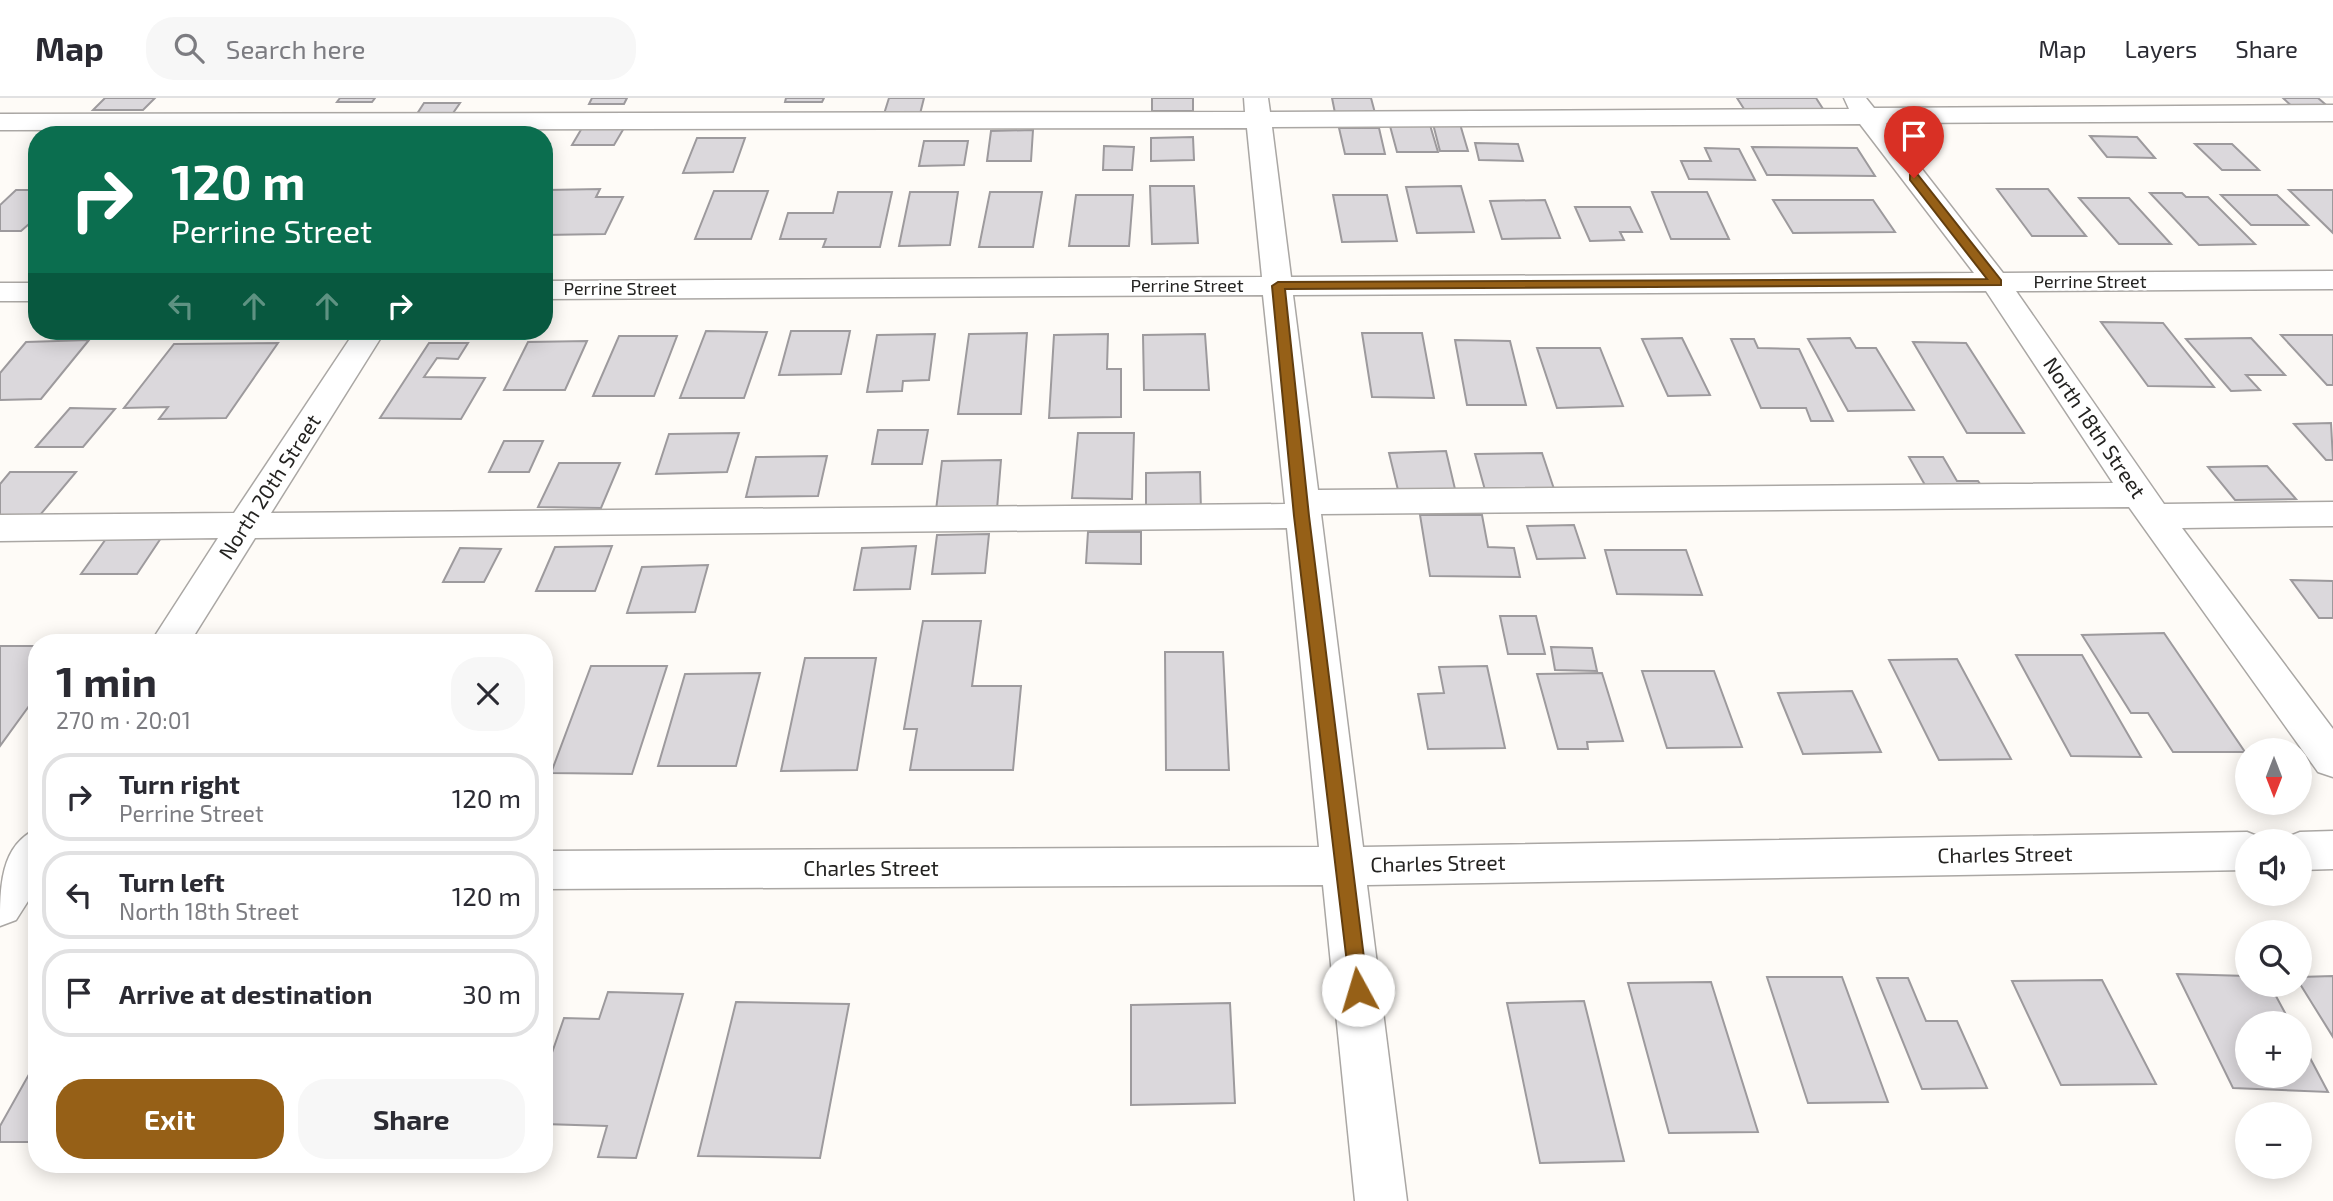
<!DOCTYPE html>
<meta charset="utf-8">
<style>
:root{--surface:#fff;--page:#f7f7f7;--text:#2b2b33;--muted:#7c7c81;--line:#e1e1e2;--accent:#966017}
body{margin:0;font-family:"Exo 2",sans-serif;background:var(--page);color:var(--text);height:100vh;display:flex;flex-direction:column;font-size:26px;white-space:nowrap}
*{box-sizing:border-box;margin:0}
p{font-size:23px;color:var(--muted)}
.icon{flex:none;width:38px;height:38px;fill:none;stroke:currentColor;stroke-width:2;stroke-linecap:round;stroke-linejoin:round}
.map{position:relative;flex:1;overflow:hidden}
.sheet{position:absolute;left:28px;top:536px;width:525px;height:539px;display:flex;flex-direction:column;background:var(--surface);border-radius:28px;box-shadow:0 4px 18px #0003}
.sheet>*{flex:none}
.top-card{position:absolute;left:28px;top:28px;width:525px;height:214px;border-radius:28px;box-shadow:0 4px 18px #0003;background:#0b6e4f;color:#fff;overflow:hidden}
.needle{width:46px;rotate:180deg}
.tools{position:absolute;left:2235px;top:640px;display:grid;gap:14px}
.tools a{display:grid;place-items:center;width:77px;height:77px;border-radius:50%;background:var(--surface);box-shadow:0 4px 18px #0003;font-size:35px}
.pin{position:absolute;display:grid;place-items:center;width:60px;height:60px;color:#fff;margin:-72px -30px;border-radius:50% 50% 50% 0;rotate:-45deg;box-shadow:0 0 7px #0007}
.pin .icon{rotate:45deg}
.me{position:absolute;width:77px;margin:-38px;rotate:354deg;stroke-linejoin:round;filter:drop-shadow(0 0 5px #0008)}
.turn{display:flex;align-items:center;gap:24px;height:147px;padding:0 28px;font-size:32px}
.turn .icon{width:91px;height:91px;stroke-width:2.5}
.turn b{display:block;font-size:49px;line-height:60px}
.lanes{display:flex;align-items:center;height:66px;padding:0 28px;background:#0003;justify-content:center;gap:35px;direction:ltr}
.lanes .off{opacity:.35}
.round{display:grid;place-items:center;flex:none;width:74px;height:74px;border-radius:28px;background:var(--page)}
.headline{display:flex;align-items:center;justify-content:space-between;height:119px;padding:0 28px}
h1{font-size:42px;font-weight:700;line-height:52px}
.action{display:flex;gap:14px;margin-top:auto;padding:14px 28px}
.action a{flex:1;height:80px;border-radius:28px;background:var(--accent);color:#fff;font-size:28px;font-weight:700;line-height:80px;text-align:center}
.action a+a{background:var(--page);color:var(--text)}
ul{padding:0;list-style:none}
li{display:flex;align-items:center;gap:21px;height:88px;margin:0 14px 10px;padding:0 14px;border:4px solid var(--line);border-radius:28px}
li div{flex:1}
li b{display:block;font-size:26px}
li em{font-style:normal}
header{display:flex;align-items:center;gap:42px;box-sizing:border-box;height:98px;padding:0 35px;background:var(--surface);border-bottom:2px solid var(--line)}
header strong{font-size:33px}
nav{display:flex;gap:38px;margin-inline-start:auto;font-size:24px}
.search{width:490px;height:63px;background:var(--page);display:flex;align-items:center;gap:18px;box-sizing:border-box;padding:0 24px;border-radius:28px;color:var(--muted);font-size:26px}
.map>svg:first-child{display:block}
.building{fill:#dbd8dc;stroke:#9d9a9d;stroke-width:2}
.lines{fill:none;stroke-linecap:round;stroke-linejoin:round}
.minor-casing{stroke:#aaa7a4;stroke-width:3}
.minor{fill:#fff;fill-rule:evenodd}
.route{fill:#966017;stroke:#623e0f;stroke-width:2}
.labels{text-anchor:middle;stroke-width:5;stroke-linejoin:round;paint-order:stroke}
.far-street-label{font-size:18px;fill:#242321;stroke:#fff}
.street-label{font-size:21px;fill:#242321;stroke:#fff}
</style>
<header>
<strong>Map</strong>
<div class="search"><svg class="icon" aria-label="search" viewBox="0 0 24 24"><circle cx="10" cy="10" r="6"/><path d="M15 15l6 6"/></svg>Search here</div>
<nav><a>Map</a><a>Layers</a><a>Share</a></nav>
</header>
<div class="map">
<svg width="2333" height="1103" viewBox="0 0 2333 1103">
<rect width="100%" height="100%" fill="#fefbf7"/>
<!-- building -->
<path class="building" d="M105,0H155L143,12H93Z
M340,0H375L372,4H337Z
M592,0H627L624,6H589Z
M786,0H824L822,4H785Z
M889,0H924L920,16H884Z
M1152,0H1193V13H1152Z
M1332,0H1371L1375,15H1335Z
M1737,0H1816L1825,14H1746Z
M2283,0H2318L2332,12H2296Z
M424,5H460L451,18L415,19Z
M1433,26H1460L1468,53H1440Z
M1430,27L1438,54H1397L1390,28Z
M582,30H624L614,47H572Z
M1339,30H1379L1385,56H1345Z
M1033,32L1031,63H987L991,33Z
M2090,38L2137,39L2155,60L2107,59Z
M1193,39L1194,62L1151,63V40Z
M697,40H745L733,74L683,75Z
M924,43H968L964,67L919,68Z
M1475,45L1518,46L1523,63L1479,62Z
M2195,46H2232L2259,72H2222Z
M1104,48L1134,49L1132,72H1103Z
M1752,49L1857,50L1875,78L1767,77Z
M1705,50L1739,51L1755,82L1689,81L1681,63H1711Z
M1150,88H1194L1198,145L1152,146Z
M1461,88L1474,134L1417,135L1406,89Z
M600,91L596,99H623L605,136L544,137V97L547,92Z
M1997,91H2048L2086,138H2032Z
M16,92H37V119L21,133H0V107Z
M2289,92H2333V135Z
M714,93H768L751,141H695Z
M838,94H892L880,149H823L826,141H780L788,115H833Z
M910,94H958L950,147L899,148Z
M990,94H1042L1033,149H979Z
M1652,94H1707L1729,141H1671Z
M2150,95H2182L2186,99H2208L2255,146L2199,147Z
M1076,97H1133L1129,148H1069Z
M1333,97H1387L1397,143L1342,144Z
M2221,97H2277L2308,127H2251Z
M2079,100H2129L2171,146H2119Z
M1545,102L1560,140L1502,141L1490,103Z
M1773,102H1873L1895,134L1793,135Z
M1575,109H1630L1642,134H1620L1624,142L1590,143Z
M2101,224L2163,225L2214,289L2148,288Z
M706,233L767,234L744,300H680Z
M791,233H850L841,276L779,277Z
M1027,235L1021,316H958L969,236Z
M1362,235H1422L1434,300L1372,299Z
M935,236L929,282L903,283L902,293L867,294L877,237Z
M1108,236L1107,271H1121V319L1049,320L1054,237Z
M1205,236L1209,292H1144L1143,237Z
M2281,237H2333V287H2327Z
M619,238H677L654,298H593Z
M1682,240L1710,297L1668,298L1642,241Z
M1850,240L1856,250H1876L1914,312L1848,313L1808,241Z
M2251,240L2285,277H2246L2260,292L2231,293L2186,241Z
M1731,241H1754L1758,250L1799,251L1833,323H1811L1806,310H1761Z
M89,242L41,301L0,302V275L26,244Z
M1455,242L1510,243L1526,307H1467Z
M587,243L565,292H504L528,244Z
M1913,244L1966,245L2024,335H1967Z
M278,245L226,320L159,321L168,309L124,310L174,246Z
M429,245H468L458,261L437,260L424,279L485,280L461,321L380,320Z
M1537,250H1600L1623,308L1557,310Z
M70,310L115,311L83,349H36Z
M2331,325L2333,362H2326L2294,326Z
M878,332H928L922,366H872Z
M739,335L727,374L656,376L669,336Z
M1078,335H1134L1132,401L1072,400Z
M504,343H543L529,374H489Z
M1446,353L1455,391L1398,392L1389,355Z
M1542,355L1554,391L1485,392L1475,356Z
M827,358L818,398L746,399L756,359Z
M1909,359H1943L1957,383H1978L1985,393L1929,394Z
M1001,362L997,411L936,412L942,363Z
M559,365H620L601,410L538,409Z
M2267,368L2296,401L2235,402L2208,369Z
M10,374H76L35,423H0V386Z
M1200,374L1201,413H1146V375Z
M1420,417H1482L1488,449L1514,450L1520,479L1430,478Z
M1574,427L1585,460L1537,461L1527,428Z
M1088,434H1141V466L1086,465Z
M989,436L985,475L932,476L937,437Z
M163,437L137,476H81L108,438Z
M612,448L595,493H536L555,449Z
M916,448L910,491L854,492L862,450Z
M460,450L501,451L484,484H443Z
M1605,452H1686L1702,497L1617,496Z
M708,467L695,514L627,515L642,469Z
M2291,482L2333,483V520H2319Z
M1500,518H1536L1545,556H1508Z
M923,523H981L972,588H1021L1013,672H910L917,631H904Z
M2164,535L2245,654H2173L2148,615H2131L2082,537Z
M0,548H37V597L0,648Z
M1551,549L1592,550L1597,573L1555,572Z
M1165,554H1223L1229,672H1166Z
M2016,557H2082L2141,659L2071,658Z
M805,560H876L857,672L781,673Z
M1957,561L2011,661L1939,662L1889,562Z
M591,568H667L632,676L551,675Z
M1487,568L1505,650L1428,651L1418,596L1444,595L1439,569Z
M1642,573H1714L1742,649L1667,650Z
M760,575L736,668H658L685,576Z
M1602,575L1623,643L1587,644L1588,651H1558L1537,576Z
M1852,593L1881,654L1803,656L1778,595Z
M2177,876L2247,878V887H2270L2291,926H2247V978H2300V941L2328,994L2233,990Z
M2333,878V939L2300,886V879Z
M1767,879H1842L1888,1004L1808,1005Z
M1877,880H1908L1926,923H1957L1987,990L1922,991Z
M2102,882L2156,986L2061,987L2012,883Z
M1711,884L1758,1034L1669,1035L1628,885Z
M608,894L683,896L636,1060L598,1059L607,1028L544,1026V978L564,920L599,921Z
M1584,903L1624,1063L1540,1065L1507,905Z
M736,904L849,906L820,1060L698,1058Z
M1230,905L1235,1005L1131,1007V907Z
M37,962V1044H0V1028Z"/>
<g class="lines">
<!-- minor casing -->
<g class="minor-casing">
<path id="minor" d="M1244,0H1268L1270,14L1849,11L1844,0H1866L1874,10L2333,7V23L1886,25L2003,175L2333,173V191L2016,193L2164,406L2333,404V428L2182,430L2333,631V679L2318,674L2129,409L1321,416L1363,749L2247,734L2262,740L2264,744H2247V772L1367,787L1407,1103H1355L1323,787L544,791V753L1319,749L1287,430L255,440L190,544H151L218,440L0,443V417L234,415L355,233H385L271,415L1285,406L1263,197L544,201V183L1262,179L1247,30L0,32V16L1245,14ZM1860,26L1974,175L1291,179L1272,29ZM1986,193L2113,385L1318,392L1293,197Z
M0,185H37V203H0Z
M37,731V789L16,822L0,828C0,790 0,747 37,731Z
M2333,733V771L2300,772V744H2283L2285,740L2300,734Z"/>
</g>
<!-- minor -->
<use href="#minor" class="minor"/>
</g>
<!-- route -->
<path class="route" d="M1910,77H1918L2001,182V187L1285,191L1309,418L1368,892L1365,899L1358,901L1351,899L1294,418L1272,188L1278,184L1987,181L1910,82Z"/>
<g class="labels">
<!-- far-street labels -->
<g class="far-street-label">
<text x="2090" y="190">Perrine Street</text>
<text x="1187" y="194">Perrine Street</text>
<text x="620" y="197">Perrine Street</text>
</g>
<!-- street labels -->
<g class="street-label">
<text transform="translate(2094 330) rotate(56)" y="7">North 18th Street</text>
<text transform="translate(270 389) rotate(-57)" y="7">North 20th Street</text>
<text transform="translate(2005 757) rotate(-1)" y="7">Charles Street</text>
<text transform="translate(1438 766) rotate(-1)" y="7">Charles Street</text>
<text x="871" y="778">Charles Street</text>
</g>
</g>
</svg>
<div class="tools">
<a><svg class="needle" viewBox="-14 -14 28 28"><path d="M0-13l5 13h-10z" fill="#e53935"/><path d="M0 13l5-13h-10z" fill="#7c7c81"/></svg></a>
<a><svg class="icon" aria-label="sound" viewBox="0 0 24 24"><path d="M4 9h4l5-4v14l-5-4H4zM17 9q2 3 0 6"/></svg></a>
<a><svg class="icon" aria-label="search" viewBox="0 0 24 24"><circle cx="10" cy="10" r="6"/><path d="M15 15l6 6"/></svg></a>
<a>+</a>
<a>−</a>
</div>
<div class="pin" style="left:1914px;top:80px;background:#d93025"><svg class="icon" aria-label="arrive" viewBox="0 0 24 24"><path d="M6 21V4h12l-3 4 3 4H6"/></svg></div>
<svg class="me" style="left:1358px;top:892px" viewBox="-20 -20 40 40"><circle r="19" fill="#fff"/><path d="M0-13L10 11 0 6-10 11z" fill="#966017"/></svg>
<div class="top-card">
<div class="turn"><svg class="icon" aria-label="right" viewBox="0 0 24 24"><path d="M7 20v-9h11M14 6l5 5-5 5"/></svg><div><b>120 m</b>Perrine Street</div></div>
<div class="lanes"><svg class="icon off" aria-label="left" viewBox="0 0 24 24"><path d="M17 20v-9H6M10 6l-5 5 5 5"/></svg><svg class="icon off" aria-label="ahead" viewBox="0 0 24 24"><path d="M12 20V5M6 11l6-6 6 6"/></svg><svg class="icon off" aria-label="ahead" viewBox="0 0 24 24"><path d="M12 20V5M6 11l6-6 6 6"/></svg><svg class="icon" aria-label="right" viewBox="0 0 24 24"><path d="M7 20v-9h11M14 6l5 5-5 5"/></svg></div>
</div>
<section class="sheet">
<div class="headline"><div><h1>1 min</h1><p>270 m · 20:01</p></div><a class="round"><svg class="icon" aria-label="close" viewBox="0 0 24 24"><path d="M6 6l12 12M18 6L6 18"/></svg></a></div>
<ul>
<li><svg class="icon" aria-label="right" viewBox="0 0 24 24"><path d="M7 20v-9h11M14 6l5 5-5 5"/></svg><div><b>Turn right</b><p>Perrine Street</p></div><em>120 m</em></li>
<li><svg class="icon" aria-label="left" viewBox="0 0 24 24"><path d="M17 20v-9H6M10 6l-5 5 5 5"/></svg><div><b>Turn left</b><p>North 18th Street</p></div><em>120 m</em></li>
<li><svg class="icon" aria-label="arrive" viewBox="0 0 24 24"><path d="M6 21V4h12l-3 4 3 4H6"/></svg><div><b>Arrive at destination</b></div><em>30 m</em></li>
</ul>
<div class="action"><a>Exit</a><a>Share</a></div>
</section>
</div>
